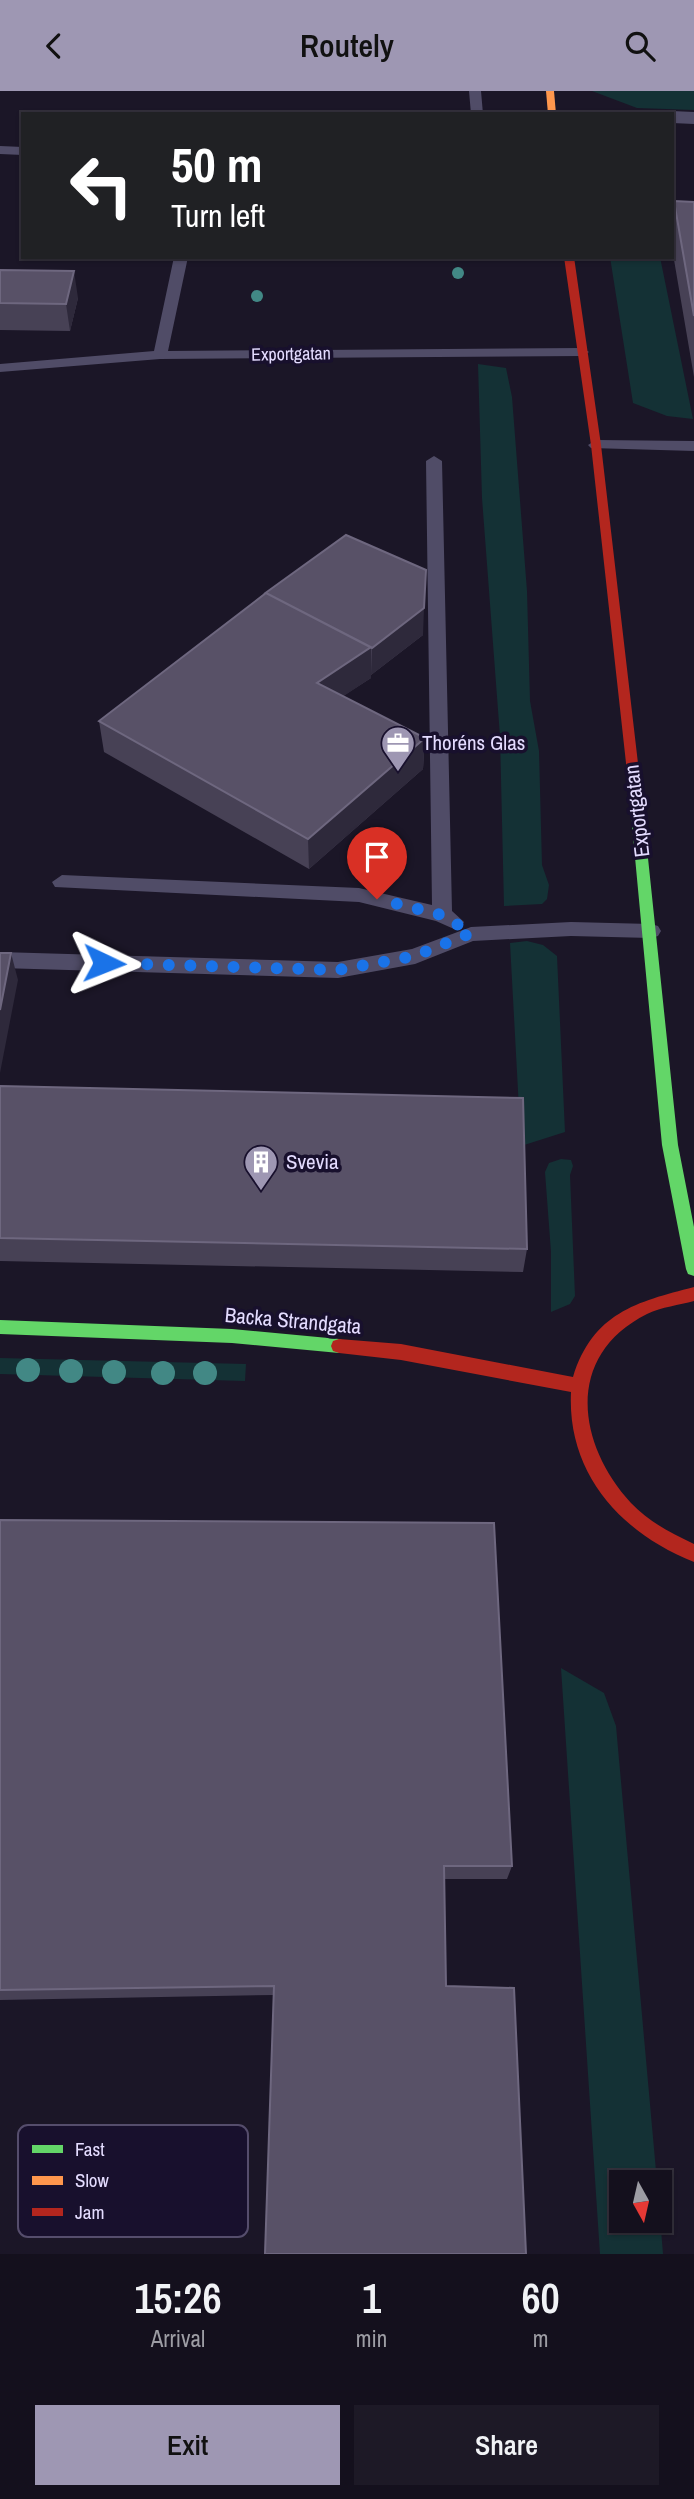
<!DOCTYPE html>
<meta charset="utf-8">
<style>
:root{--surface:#14101d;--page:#1d1926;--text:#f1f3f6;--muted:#9d9da4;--line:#33303b;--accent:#9e97b3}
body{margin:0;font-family:"Archivo Narrow",sans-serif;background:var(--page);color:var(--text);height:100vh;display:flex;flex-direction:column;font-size:26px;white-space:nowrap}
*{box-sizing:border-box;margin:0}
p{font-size:23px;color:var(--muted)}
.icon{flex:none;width:38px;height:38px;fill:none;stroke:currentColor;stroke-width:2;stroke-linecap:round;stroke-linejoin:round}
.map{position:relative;height:2163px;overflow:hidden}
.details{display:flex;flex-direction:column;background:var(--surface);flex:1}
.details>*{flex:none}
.guide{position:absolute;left:21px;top:21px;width:653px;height:147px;border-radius:0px;box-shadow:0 2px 5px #0004,0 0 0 2px var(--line);background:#202124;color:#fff;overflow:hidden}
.needle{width:46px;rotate:172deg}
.fabs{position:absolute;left:609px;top:2079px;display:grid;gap:14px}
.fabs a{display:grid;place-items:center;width:63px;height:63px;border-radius:0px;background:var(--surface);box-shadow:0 2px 5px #0004,0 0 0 2px var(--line);font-size:35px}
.pin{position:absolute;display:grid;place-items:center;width:60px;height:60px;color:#fff;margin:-72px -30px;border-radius:50% 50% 50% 0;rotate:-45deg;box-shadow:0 0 7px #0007}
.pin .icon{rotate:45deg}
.me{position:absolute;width:77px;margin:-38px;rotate:92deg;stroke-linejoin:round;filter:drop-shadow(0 0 5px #0008)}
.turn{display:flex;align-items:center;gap:24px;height:147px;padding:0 35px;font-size:32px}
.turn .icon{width:91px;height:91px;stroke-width:2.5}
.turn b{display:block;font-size:49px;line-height:60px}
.eta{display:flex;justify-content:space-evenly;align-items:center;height:119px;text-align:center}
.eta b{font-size:42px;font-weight:600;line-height:49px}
.action{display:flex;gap:14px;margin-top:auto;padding:14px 35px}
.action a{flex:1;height:80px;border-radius:0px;background:var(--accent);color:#111;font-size:28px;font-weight:600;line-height:80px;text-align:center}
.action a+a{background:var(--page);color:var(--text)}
header{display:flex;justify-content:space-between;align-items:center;height:91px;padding:0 35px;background:var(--accent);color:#111;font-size:32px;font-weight:600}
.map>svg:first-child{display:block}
.green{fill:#143135}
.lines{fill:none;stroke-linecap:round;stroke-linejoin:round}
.lane{fill:#504c67;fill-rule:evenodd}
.street{fill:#504c67;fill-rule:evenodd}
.fast{fill:#63d668;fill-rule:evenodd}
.slow{fill:#ff974d;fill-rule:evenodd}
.jam{fill:#b3261e;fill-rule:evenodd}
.tree{fill:#428885}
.wall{fill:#474155}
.shaded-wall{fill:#2e293b}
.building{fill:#585167;stroke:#6e677f;stroke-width:2}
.route{stroke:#1a73e8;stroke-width:12;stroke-dasharray:0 21.6}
.labels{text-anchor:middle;stroke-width:7;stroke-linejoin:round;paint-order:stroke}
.far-street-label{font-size:18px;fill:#e4dcff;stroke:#18102d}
.poi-label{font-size:21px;fill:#e4dcff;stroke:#18102d;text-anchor:start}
.street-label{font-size:21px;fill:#e4dcff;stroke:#18102d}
.key{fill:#18102d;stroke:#554d6c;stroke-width:2}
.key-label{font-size:19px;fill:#e4dcff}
</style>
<header><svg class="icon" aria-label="back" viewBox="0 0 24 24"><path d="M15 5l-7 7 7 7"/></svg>Routely<svg class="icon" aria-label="search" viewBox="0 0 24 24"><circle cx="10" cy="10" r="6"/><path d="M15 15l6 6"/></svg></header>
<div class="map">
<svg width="694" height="2163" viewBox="0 0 694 2163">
<rect width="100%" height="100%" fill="#1b1627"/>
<!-- green -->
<path class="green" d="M592,0H694V19L637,17Z
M610,166H660L693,328L667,325L633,312Z
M478,273L506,277L512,306L527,500L530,610L539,660L542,774L549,794L547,808L542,813L504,815L500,645L482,407Z
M527,850L543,854L557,865L565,1041L521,1055L510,852Z
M561,1068L571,1069L573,1075L570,1084L575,1205L570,1213L551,1221V1161L545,1081L549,1072Z
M0,1267L246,1273L245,1290L0,1283Z
M561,1577L604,1602L616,1635L657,2091H621V2130H660V2126L663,2163H600Z"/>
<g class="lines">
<!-- lane -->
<path class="lane" d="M469,0H481L483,23H471Z
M0,55L23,56V64L0,63Z
M174,166H188L168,260L582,257L589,261L582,265L160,268L0,281V273L154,260Z
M596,349L694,350V360L591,357L588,354Z
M434,365L442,370L452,820L464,831L461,836L454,838L436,830L359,811L55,796L52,791L62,784L359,797L432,814L426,370Z
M571,831L651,833L658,835L661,840L658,845L651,847L571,845L473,850L415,873L338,887L0,877V861L338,871L412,858L471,836Z"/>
<!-- street -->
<path class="street" d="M672,20L694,21V33L672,32V23H664Z"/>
<!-- fast -->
<path class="fast" d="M633,677L639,681L678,1054L694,1136V1185L688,1183L686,1178L662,1054L627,681Z
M0,1229L232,1238L339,1248L345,1250L347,1255L345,1260L339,1262L232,1252L0,1243Z"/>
<!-- slow -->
<path class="slow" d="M546,0H554L556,23H548Z"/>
<!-- jam -->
<path class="jam" d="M564,166H574L601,354L639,681L633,685L627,681L591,354Z
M694,1196V1210C679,1214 662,1216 647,1223C565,1264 576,1352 631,1412C649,1431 671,1442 694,1453V1471C621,1442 567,1383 571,1301L401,1269L339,1262L333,1260L331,1255L333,1250L339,1248L401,1253L573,1286C593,1222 636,1211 694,1196Z"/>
</g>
<!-- trees -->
<g class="tree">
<circle cx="458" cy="182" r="6"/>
<circle cx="257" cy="205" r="6"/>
<circle cx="28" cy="1279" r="12"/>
<circle cx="71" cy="1280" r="12"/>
<circle cx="114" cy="1281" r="12"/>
<circle cx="163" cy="1282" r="12"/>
<circle cx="205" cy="1282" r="12"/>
</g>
<!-- wall -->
<path class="wall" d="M674,110L694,111V286L672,157V121Z
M0,179L78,207L70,240L0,239Z
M264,503L423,544L371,584V587L343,605L425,647L423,678L309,778L104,661L99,630Z
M0,995L527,1158L523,1181L0,1170Z
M0,1429L512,1775L507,1788H444L446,1895L274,1904L0,1909Z"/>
<!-- shaded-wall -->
<path class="shaded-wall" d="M74,180L78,207L70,240L66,213Z
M424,517L423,544L371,584L372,557Z
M371,556V587L318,622L317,592Z
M425,647L423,678L309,778L308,748Z
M11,862L18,889L0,982V919Z"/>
<!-- building -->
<path class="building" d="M674,110L694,111V225Z
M0,179L74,180L66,213L0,212Z
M346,444L426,479L424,517L372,557L266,502L264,503Z
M266,502L371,556L317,592L425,647L308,748L99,630Z
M0,862H11L0,919Z
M0,995L523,1007L527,1158L0,1147Z
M0,1429L494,1432L512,1775H444L446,1895L514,1897L526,2163H265L274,1895L0,1899Z"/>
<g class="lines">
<!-- route -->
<path class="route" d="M104,872L338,879L415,865L471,842L442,824L377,808"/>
</g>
<!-- icons -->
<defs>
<g id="office-pin" transform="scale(1.75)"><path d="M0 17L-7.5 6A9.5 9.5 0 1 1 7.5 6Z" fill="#9e97b3" stroke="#18102d"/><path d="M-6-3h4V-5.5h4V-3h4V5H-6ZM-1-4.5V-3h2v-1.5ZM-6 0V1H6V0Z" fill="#fff"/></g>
<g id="building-pin" transform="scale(1.75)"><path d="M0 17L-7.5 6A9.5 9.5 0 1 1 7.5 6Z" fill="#9e97b3" stroke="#18102d"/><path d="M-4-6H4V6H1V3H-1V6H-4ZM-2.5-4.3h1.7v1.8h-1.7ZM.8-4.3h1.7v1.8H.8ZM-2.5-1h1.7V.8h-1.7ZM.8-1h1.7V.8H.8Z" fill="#fff"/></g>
</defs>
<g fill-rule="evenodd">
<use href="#office-pin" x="398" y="652"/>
<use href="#building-pin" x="261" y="1071"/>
</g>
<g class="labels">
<!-- far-street labels -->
<g class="far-street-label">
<text transform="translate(291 263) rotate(-1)" y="6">Exportgatan</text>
</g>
<!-- poi labels -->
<g class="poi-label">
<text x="422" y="659">Thoréns Glas</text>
<text x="286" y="1078">Svevia</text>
</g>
<!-- street labels -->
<g class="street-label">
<text transform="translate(637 720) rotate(-97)" y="7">Exportgatan</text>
<text transform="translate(293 1230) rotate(5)" y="7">Backa Strandgata</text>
</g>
</g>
<!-- legend -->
<rect x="18" y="2034" width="230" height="112" rx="10" class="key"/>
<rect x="32" y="2054" width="31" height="8" fill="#63d668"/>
<rect x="32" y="2085" width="31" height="9" fill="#ff974d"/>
<rect x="32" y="2117" width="31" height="8" fill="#b3261e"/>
<g class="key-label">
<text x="75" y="2065">Fast</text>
<text x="75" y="2096">Slow</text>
<text x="75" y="2128">Jam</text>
</g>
</svg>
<div class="fabs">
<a><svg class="needle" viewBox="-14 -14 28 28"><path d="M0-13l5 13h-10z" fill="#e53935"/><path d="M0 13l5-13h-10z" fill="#9d9da4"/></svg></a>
</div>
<div class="pin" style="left:377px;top:808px;background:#d93025"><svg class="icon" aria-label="arrive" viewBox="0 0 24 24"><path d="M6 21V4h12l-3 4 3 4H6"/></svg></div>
<svg class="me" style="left:104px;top:872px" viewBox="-20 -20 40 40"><path d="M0-17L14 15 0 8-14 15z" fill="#1a73e8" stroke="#fff" stroke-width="4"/></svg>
<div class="guide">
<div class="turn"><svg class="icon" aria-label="left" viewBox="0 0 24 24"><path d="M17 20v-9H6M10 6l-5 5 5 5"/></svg><div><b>50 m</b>Turn left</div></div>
</div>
</div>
<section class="details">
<div class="eta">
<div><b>15:26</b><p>Arrival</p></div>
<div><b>1</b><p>min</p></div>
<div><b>60</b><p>m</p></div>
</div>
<div class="action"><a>Exit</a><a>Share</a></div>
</section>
